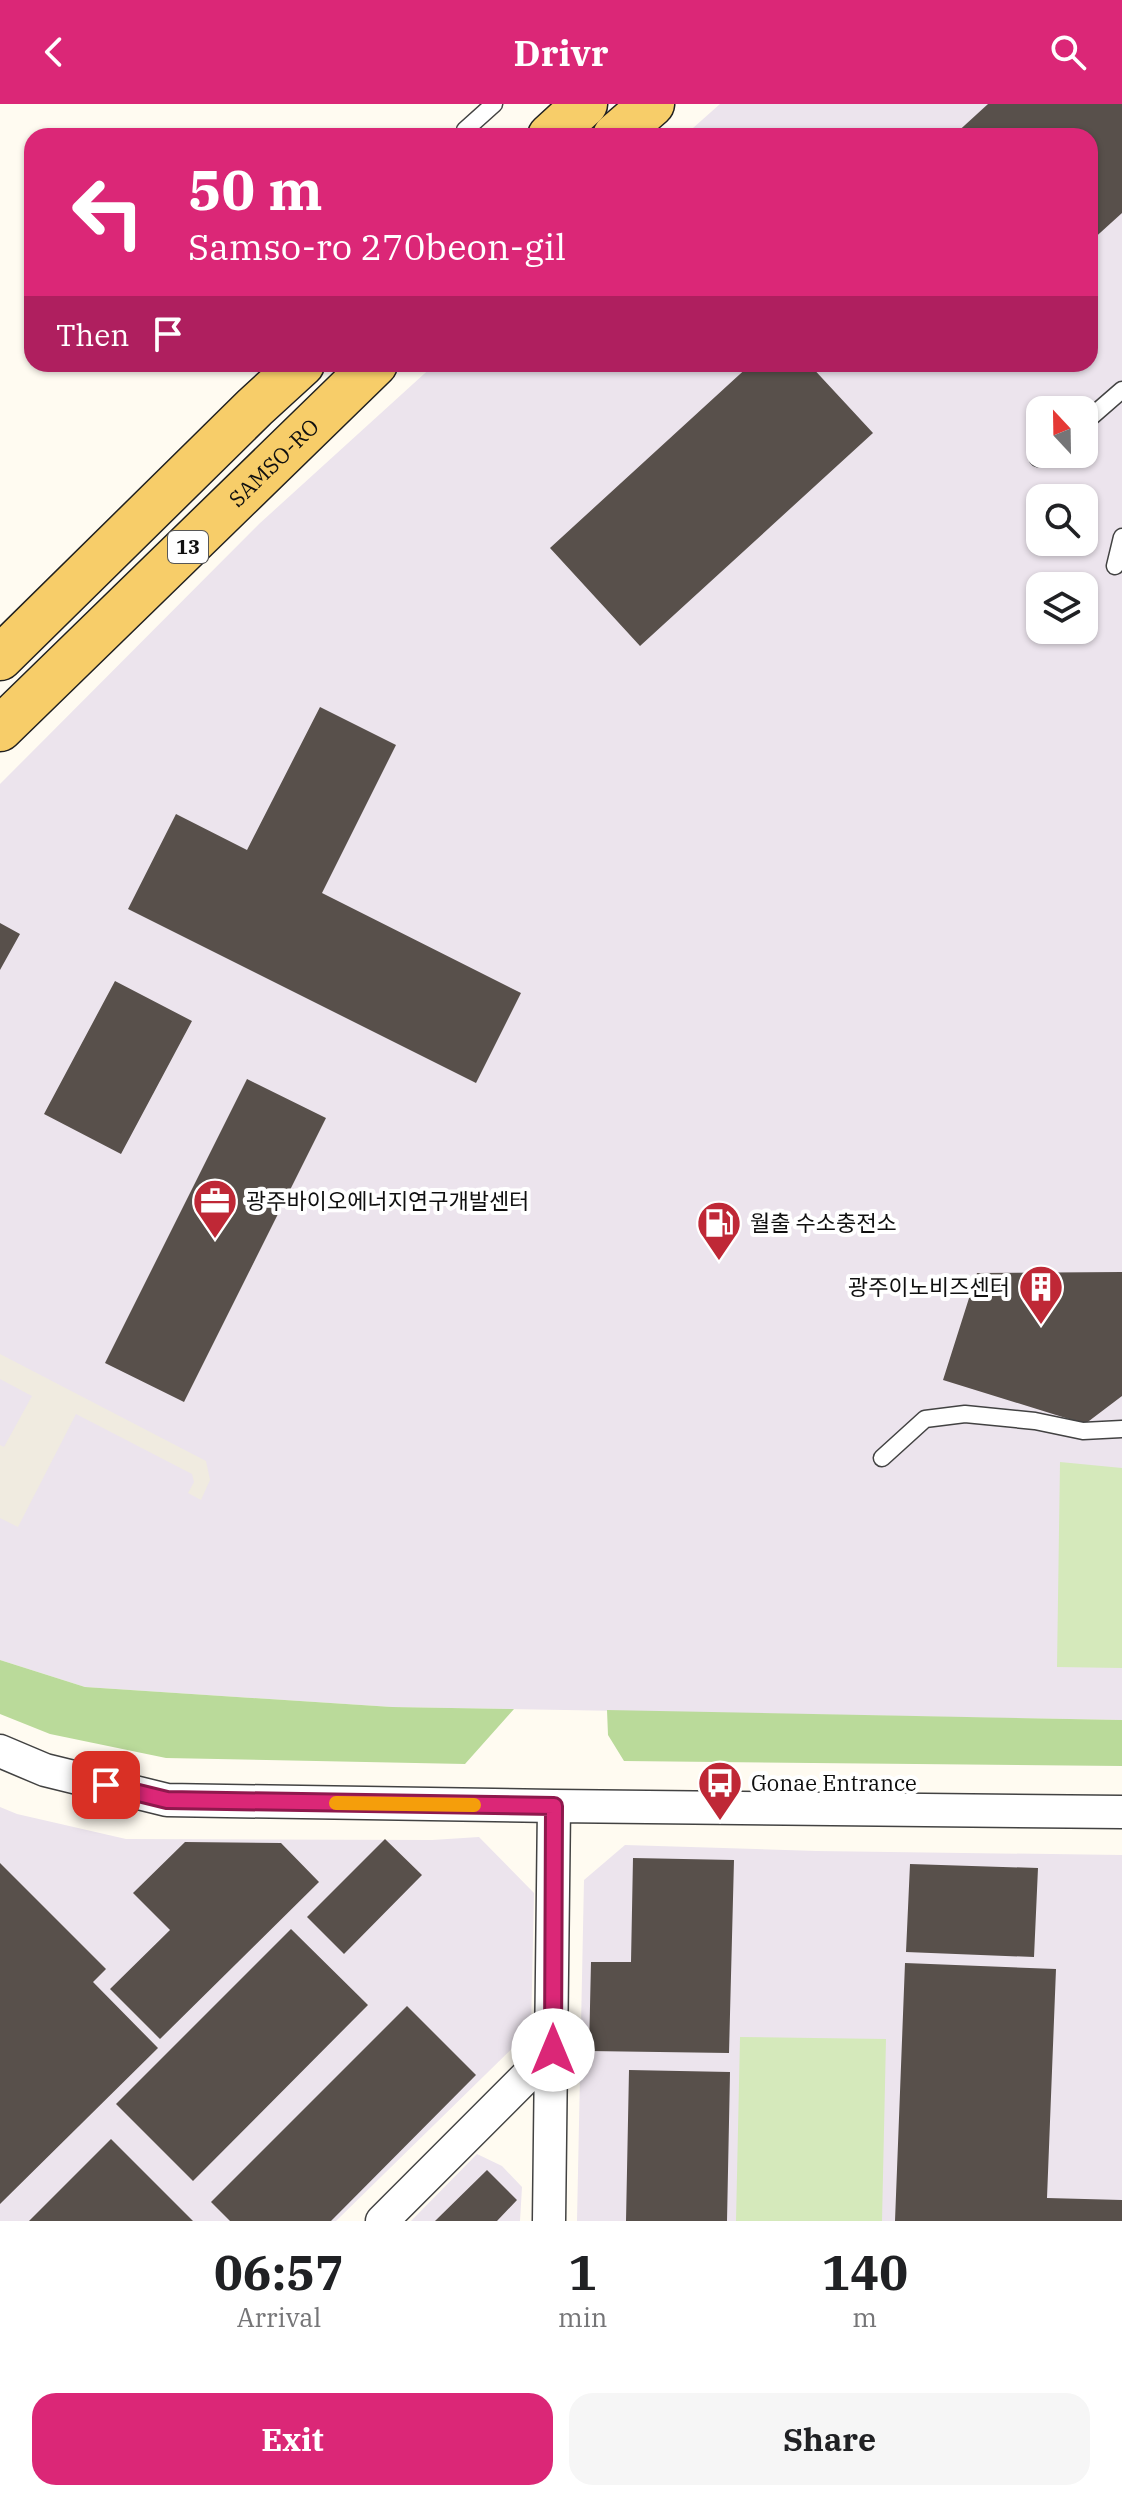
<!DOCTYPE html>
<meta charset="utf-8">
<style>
:root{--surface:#fff;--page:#f6f6f6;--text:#202124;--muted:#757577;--accent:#db2777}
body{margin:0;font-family:"IBM Plex Serif","Noto Sans KR",serif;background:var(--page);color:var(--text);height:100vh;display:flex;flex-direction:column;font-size:30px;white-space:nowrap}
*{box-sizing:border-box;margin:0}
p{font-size:26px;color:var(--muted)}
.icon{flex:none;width:44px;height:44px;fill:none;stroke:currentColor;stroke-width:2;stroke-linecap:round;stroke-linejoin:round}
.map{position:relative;height:2117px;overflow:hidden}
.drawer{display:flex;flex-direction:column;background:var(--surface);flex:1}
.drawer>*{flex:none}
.banner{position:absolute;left:24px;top:24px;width:1074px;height:244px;border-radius:24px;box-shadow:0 2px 6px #0004;background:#db2777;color:#fff;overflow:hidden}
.needle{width:52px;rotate:338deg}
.tools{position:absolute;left:1026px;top:292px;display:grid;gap:16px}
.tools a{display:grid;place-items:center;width:72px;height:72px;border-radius:16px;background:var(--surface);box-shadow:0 2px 6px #0004;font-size:40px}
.pin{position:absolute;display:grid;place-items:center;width:68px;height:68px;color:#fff;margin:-34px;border-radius:16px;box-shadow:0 4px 12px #0006}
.me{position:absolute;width:88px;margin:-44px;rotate:0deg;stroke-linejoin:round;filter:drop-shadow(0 0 6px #0008)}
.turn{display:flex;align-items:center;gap:28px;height:168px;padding:0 32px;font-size:36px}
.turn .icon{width:104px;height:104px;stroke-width:2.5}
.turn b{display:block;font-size:56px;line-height:68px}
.then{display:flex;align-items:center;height:76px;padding:0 32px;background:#0003;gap:16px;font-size:30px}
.eta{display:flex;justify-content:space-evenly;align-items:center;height:136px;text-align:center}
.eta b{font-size:48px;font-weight:700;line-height:56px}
.cta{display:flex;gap:16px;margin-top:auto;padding:16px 32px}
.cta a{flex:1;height:92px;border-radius:24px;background:var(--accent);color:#fff;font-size:32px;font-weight:700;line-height:92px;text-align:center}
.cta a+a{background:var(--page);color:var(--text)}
header{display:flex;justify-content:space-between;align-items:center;height:104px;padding:0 32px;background:var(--accent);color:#fff;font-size:36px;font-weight:700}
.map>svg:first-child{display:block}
.industrial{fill:#ece4ed;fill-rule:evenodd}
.green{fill:#d5e9bb}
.forest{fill:#bada9a}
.plaza{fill:#f0ebe0}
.building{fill:#58504b}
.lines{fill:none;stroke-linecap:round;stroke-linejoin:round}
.service-casing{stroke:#424242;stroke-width:19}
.minor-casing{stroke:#424242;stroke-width:35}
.primary-casing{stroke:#202020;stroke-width:47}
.service{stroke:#fff;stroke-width:16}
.minor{stroke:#fff;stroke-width:32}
.primary{stroke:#f7cd69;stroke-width:44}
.route-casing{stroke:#8e194d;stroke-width:20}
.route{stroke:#db2777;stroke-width:14}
.slow{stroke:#f59e0b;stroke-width:14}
.labels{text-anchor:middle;stroke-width:8;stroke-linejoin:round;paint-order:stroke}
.shield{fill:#fff;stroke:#575757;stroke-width:2}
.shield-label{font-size:20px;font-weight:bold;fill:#0f0f0f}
.street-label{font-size:22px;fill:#0f0f0f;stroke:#fff}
.poi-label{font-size:22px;fill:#0f0f0f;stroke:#fff;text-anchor:start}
</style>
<header><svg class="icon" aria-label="back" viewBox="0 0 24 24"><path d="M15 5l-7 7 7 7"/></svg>Drivr<svg class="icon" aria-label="search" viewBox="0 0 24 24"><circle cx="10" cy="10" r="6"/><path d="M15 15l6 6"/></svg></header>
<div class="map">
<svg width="1122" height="2117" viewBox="0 0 1122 2117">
<rect width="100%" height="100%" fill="#fffbf1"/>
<!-- industrial -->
<path class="industrial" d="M720,0H1122V1616L392,1603L85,1583L0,1556V680L259,420L435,260H1090V32H684ZM1040,306H1084V350H1040ZM1040,394H1084V438H1040ZM1040,482H1084V526H1040Z
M0,1703L17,1710L126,1735L432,1736L479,1733L534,1789L531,1926L336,2117H0Z
M625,1741L816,1747L1122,1751V2117H577L584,1776Z
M477,2050L502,2062L522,2083L520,2117H411Z"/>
<!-- green -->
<path class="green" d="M1060,1358L1122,1364V1564L1057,1563Z
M740,1933L886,1935L882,2117H736Z"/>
<!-- forest -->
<path class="forest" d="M0,1556L85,1583L392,1603L514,1605L465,1660L166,1654L50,1630L0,1610Z
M607,1606L1122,1616V1662L624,1657L608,1631Z"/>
<!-- plaza -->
<path class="plaza" d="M0,1250L206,1357L210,1376L201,1396L188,1389L194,1378L192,1370L76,1310L18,1423L0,1414V1341L4,1343L32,1292L0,1275Z"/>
<!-- building -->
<path class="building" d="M988,0H1122V109L1090,138V32H953Z
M751,260H809L873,329L640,542L550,444Z
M320,603L396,641L322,789L521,889L476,979L128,805L176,710L247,746Z
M0,819L20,830L0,866Z
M115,877L192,917L121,1050L44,1010Z
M247,975L326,1014L184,1298L105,1259Z
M1122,1168V1292L1085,1320L943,1276L977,1169Z
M385,1735L422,1771L344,1850L307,1813Z
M185,1738L281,1739L319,1778L160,1935L110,1885L170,1826L133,1789Z
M633,1754L734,1756L729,1949L589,1947L591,1858H631Z
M0,1759L106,1865L93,1878L158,1944L0,2100Z
M910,1760L1038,1764L1034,1853L906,1848Z
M291,1825L368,1901L193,2077L116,2000Z
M905,1859L1056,1865L1047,2094L1122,2096V2117H895Z
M407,1902L476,1971L331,2117H230L211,2098Z
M629,1966L730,1968L727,2117H626Z
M111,2035L193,2117H29Z
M487,2066L517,2096L497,2117H435Z"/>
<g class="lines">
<!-- service casing -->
<g class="service-casing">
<path id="service" d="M471,32L465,26L494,0
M1084,319L1122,286
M1038,354L1044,350
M1115,462L1122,433
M882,1354L925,1315L965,1310L1035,1317L1083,1327L1122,1325"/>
</g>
<!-- minor casing -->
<g class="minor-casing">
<path id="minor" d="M0,1647L45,1666L167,1696L554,1702L1122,1708
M382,2117L553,1946
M549,2117L554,1702"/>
</g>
<!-- primary casing -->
<g class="primary-casing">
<g id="primary">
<path d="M550,32L585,0"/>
<path d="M615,32L652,0"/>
<path d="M0,554L255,303L302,260"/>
<path id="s1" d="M0,625L375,260"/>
</g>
</g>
<!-- service -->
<use href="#service" class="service"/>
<!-- minor -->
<use href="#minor" class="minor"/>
<!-- primary -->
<use href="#primary" class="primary"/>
</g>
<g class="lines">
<!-- route casing -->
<g class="route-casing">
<path id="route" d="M106,1681L167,1696L554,1702L553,1946"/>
</g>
<!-- route -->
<use href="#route" class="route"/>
<!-- slow -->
<path class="slow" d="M336,1699L474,1701"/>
</g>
<!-- icons -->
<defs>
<g id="office-pin" transform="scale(2.3)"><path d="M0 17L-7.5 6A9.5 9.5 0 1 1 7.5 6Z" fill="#bf2836" stroke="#fff"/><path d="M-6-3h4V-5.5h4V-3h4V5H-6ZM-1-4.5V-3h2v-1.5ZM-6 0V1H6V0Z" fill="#fff"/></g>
<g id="fuel-pin" transform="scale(2.3)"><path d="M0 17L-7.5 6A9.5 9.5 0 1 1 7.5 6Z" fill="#bf2836" stroke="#fff"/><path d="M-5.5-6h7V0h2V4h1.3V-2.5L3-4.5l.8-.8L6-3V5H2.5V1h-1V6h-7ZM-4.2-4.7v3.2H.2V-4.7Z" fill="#fff"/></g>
<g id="building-pin" transform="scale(2.3)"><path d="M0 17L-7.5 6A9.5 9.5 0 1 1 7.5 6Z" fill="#bf2836" stroke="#fff"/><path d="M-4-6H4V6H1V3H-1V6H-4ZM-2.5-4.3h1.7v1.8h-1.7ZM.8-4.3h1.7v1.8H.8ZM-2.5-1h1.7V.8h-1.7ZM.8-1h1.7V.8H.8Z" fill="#fff"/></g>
<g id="bus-pin" transform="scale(2.3)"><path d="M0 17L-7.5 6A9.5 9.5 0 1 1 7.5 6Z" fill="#bf2836" stroke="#fff"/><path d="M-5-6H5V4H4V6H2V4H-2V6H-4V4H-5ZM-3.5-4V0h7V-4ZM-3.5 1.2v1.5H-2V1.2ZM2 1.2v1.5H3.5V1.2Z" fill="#fff"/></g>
</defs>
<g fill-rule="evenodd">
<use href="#office-pin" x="215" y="1097"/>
<use href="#fuel-pin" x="719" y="1119"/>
<use href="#building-pin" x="1041" y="1183"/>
<use href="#bus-pin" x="720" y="1679"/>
</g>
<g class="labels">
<!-- shield labels -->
<rect class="shield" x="168" y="427" width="40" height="32" rx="6"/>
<g class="shield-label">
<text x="188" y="450">13</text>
</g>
<!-- street labels -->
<g class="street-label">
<text dy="8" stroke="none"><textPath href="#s1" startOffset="382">SAMSO-RO</textPath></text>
</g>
<!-- poi labels -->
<g class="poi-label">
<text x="246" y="1105">광주바이오에너지연구개발센터</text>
<text x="750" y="1127">월출 수소충전소</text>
<text x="1010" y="1191" text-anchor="end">광주이노비즈센터</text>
<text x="751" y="1687">Gonae Entrance</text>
</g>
</g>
</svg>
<div class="tools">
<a><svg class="needle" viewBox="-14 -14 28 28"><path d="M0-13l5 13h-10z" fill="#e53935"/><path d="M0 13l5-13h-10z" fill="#757577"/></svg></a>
<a><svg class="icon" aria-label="search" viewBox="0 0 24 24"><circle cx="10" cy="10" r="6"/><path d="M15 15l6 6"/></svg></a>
<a><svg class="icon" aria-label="layers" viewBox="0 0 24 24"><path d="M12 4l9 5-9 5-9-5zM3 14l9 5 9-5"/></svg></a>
</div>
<div class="pin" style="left:106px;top:1681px;background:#d93025"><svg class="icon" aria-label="arrive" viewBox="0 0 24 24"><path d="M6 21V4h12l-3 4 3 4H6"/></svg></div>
<svg class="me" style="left:553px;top:1946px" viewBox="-20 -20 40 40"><circle r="19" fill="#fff"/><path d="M0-13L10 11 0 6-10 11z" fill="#db2777"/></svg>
<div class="banner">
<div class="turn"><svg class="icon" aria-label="left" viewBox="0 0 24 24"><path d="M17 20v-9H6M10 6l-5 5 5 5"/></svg><div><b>50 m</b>Samso-ro 270beon-gil</div></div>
<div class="then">Then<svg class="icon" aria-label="arrive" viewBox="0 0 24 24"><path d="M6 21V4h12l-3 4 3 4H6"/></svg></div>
</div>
</div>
<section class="drawer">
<div class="eta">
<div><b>06:57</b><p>Arrival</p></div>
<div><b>1</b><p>min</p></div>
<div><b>140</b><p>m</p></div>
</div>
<div class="cta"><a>Exit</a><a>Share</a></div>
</section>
